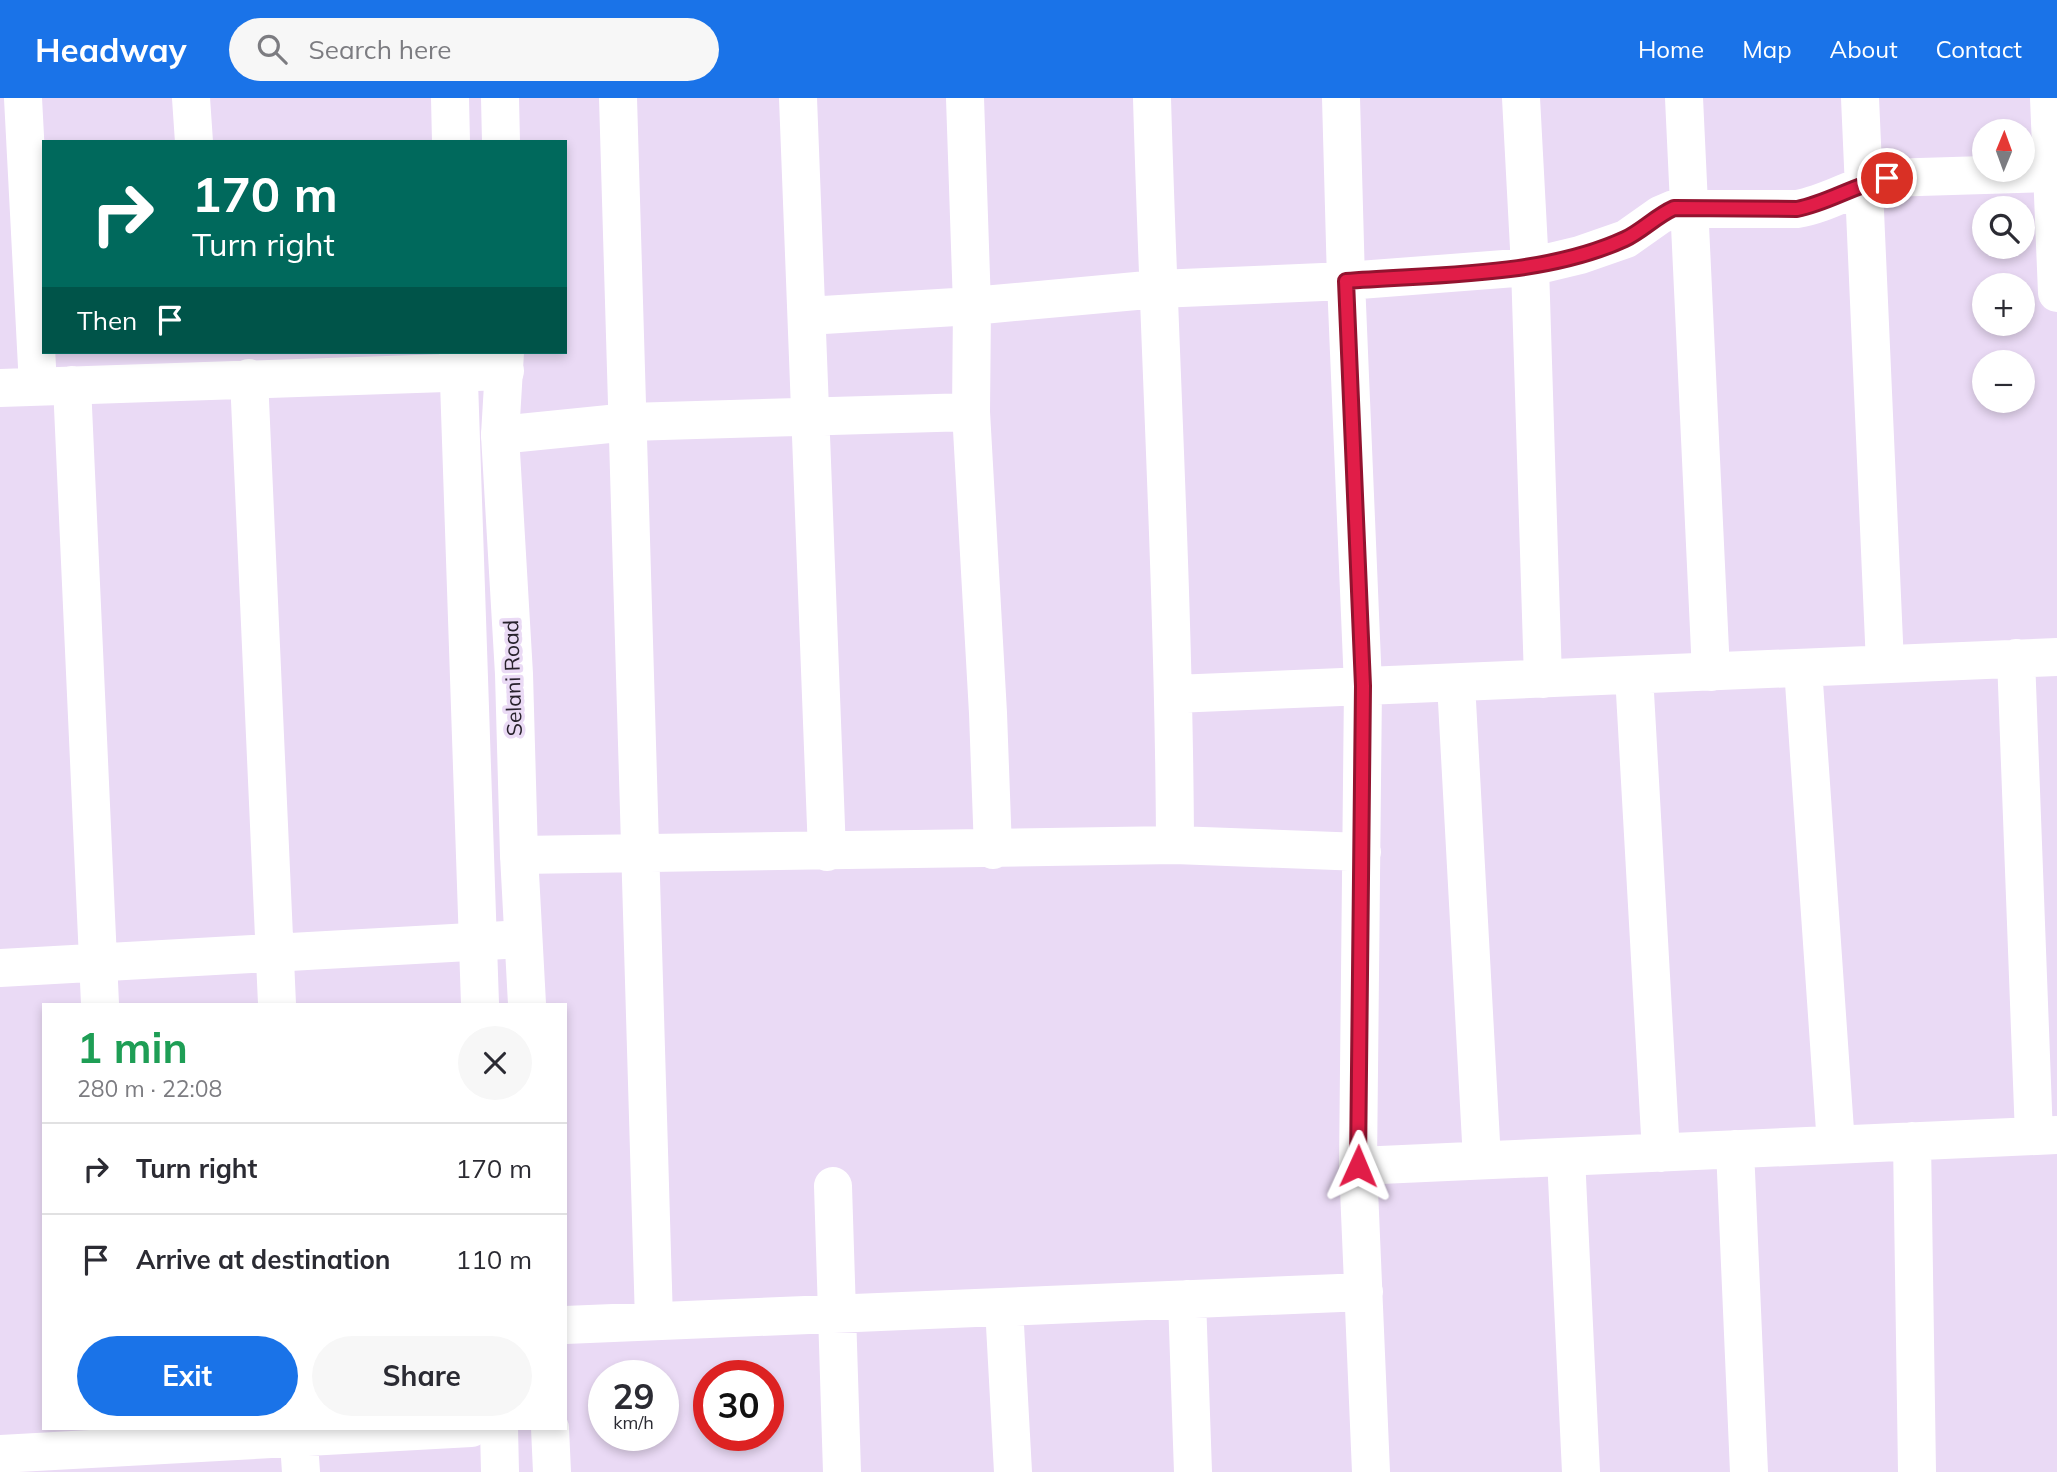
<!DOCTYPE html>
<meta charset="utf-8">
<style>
:root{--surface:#fff;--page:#f7f7f7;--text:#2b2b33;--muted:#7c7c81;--line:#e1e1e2;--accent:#1a73e8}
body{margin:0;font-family:Mulish,sans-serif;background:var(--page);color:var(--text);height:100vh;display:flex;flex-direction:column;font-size:26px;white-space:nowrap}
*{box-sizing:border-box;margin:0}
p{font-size:23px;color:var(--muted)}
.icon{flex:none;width:38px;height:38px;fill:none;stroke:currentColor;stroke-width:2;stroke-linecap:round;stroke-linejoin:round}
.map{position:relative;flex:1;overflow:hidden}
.drawer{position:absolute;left:42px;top:905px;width:525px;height:427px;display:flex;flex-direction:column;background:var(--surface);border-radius:0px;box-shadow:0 4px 10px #0003}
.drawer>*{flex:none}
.banner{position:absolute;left:42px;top:42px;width:525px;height:214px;border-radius:0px;box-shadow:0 4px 10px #0003;background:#00695c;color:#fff;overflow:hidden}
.needle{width:46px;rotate:1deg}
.tools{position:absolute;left:1972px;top:21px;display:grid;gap:14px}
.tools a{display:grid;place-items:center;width:63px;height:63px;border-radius:50%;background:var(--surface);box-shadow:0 4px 10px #0003;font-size:35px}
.speed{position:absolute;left:588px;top:1262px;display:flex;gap:14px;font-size:35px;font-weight:700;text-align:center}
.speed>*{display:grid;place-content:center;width:91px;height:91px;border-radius:50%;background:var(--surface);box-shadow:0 4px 10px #0003;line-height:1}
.speed small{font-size:18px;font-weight:400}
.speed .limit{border:10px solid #d22;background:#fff;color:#111}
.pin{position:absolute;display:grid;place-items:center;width:60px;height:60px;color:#fff;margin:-30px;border:4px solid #fff;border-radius:50%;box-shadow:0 2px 7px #0007}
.me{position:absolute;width:77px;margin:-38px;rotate:1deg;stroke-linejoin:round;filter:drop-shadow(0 0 5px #0008)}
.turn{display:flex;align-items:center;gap:24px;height:147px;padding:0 35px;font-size:32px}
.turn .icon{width:91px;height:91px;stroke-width:2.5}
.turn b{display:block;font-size:49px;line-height:60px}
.then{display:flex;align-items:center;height:66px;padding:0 35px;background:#0003;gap:14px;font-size:26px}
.round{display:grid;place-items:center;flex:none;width:74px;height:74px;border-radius:37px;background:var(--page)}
.overview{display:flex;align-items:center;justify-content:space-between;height:119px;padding:0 35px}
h1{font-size:42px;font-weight:700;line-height:52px;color:#1e9e55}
.button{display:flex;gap:14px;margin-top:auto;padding:14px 35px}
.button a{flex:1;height:80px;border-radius:42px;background:var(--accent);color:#fff;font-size:28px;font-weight:700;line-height:80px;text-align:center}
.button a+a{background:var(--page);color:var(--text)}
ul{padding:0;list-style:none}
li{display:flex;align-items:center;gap:21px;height:91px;padding:0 35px;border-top:2px solid var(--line)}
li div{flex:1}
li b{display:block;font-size:26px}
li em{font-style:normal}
header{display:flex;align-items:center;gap:42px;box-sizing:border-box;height:98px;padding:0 35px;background:var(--accent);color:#fff}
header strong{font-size:33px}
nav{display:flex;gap:38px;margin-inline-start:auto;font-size:24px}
.search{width:490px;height:63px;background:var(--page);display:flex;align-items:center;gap:18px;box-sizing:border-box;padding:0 24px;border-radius:38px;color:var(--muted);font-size:26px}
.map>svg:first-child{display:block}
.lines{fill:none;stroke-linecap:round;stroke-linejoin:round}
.minor{stroke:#fff;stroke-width:38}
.tertiary{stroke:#fff;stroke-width:38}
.route-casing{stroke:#92132f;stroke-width:18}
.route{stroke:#e11d48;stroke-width:12}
.labels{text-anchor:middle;stroke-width:7;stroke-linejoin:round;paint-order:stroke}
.street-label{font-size:21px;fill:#28222c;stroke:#eadaf5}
</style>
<header>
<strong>Headway</strong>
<div class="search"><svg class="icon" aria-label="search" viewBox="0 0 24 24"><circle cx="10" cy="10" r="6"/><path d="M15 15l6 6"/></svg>Search here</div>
<nav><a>Home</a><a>Map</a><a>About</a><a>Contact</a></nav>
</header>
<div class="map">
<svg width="2057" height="1374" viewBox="0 0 2057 1374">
<rect width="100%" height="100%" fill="#eadaf5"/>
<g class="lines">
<!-- minor -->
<path class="minor" d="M23,0L38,288
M191,0L194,44
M618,0L654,1223
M798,0L827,754
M965,0L972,208L971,314L988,615L993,752
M1152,0C1159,249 1174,498 1175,747
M1341,0L1346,183L1363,588L1358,1068L1371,1374
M1521,0L1530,169L1543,581
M1684,0L1711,574
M1860,0L1885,566
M807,218L972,208L1158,191L1346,183L1530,169L1580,157L1626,141L1660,117L1674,111H1797C1828,106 1855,87 1887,80L2051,75
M249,280L277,906
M72,287L100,906
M0,290L505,273
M500,337L629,324L971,314
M2016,560L2034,1038
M1803,570L1836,1047
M1634,577L1661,1055
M1456,585L1482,1062
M1174,596L2057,559
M519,757L1175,747L1362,754
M0,870L523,841
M1912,1043L1917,1374
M1735,1051L1749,1374
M1566,1059L1581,1374
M1358,1068L2057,1037
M833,1088L842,1374
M1187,1201L1193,1374
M1004,1209L1013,1374
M565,1227L1364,1194
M298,1330L301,1374
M0,1356L471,1330"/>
<!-- tertiary -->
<path class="tertiary" d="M450,0L451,44
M500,0L501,44
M2049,0L2057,195
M458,254L480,906
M505,254L500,337L514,576L519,757L527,906
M499,1330L500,1374
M550,1330L552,1374"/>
</g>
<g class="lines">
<!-- route casing -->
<g class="route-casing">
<path id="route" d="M1358,1068L1363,588L1346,183C1435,176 1543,179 1625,141C1642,133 1656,118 1674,110L1797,111C1828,105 1854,87 1887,80"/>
</g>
<!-- route -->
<use href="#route" class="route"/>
</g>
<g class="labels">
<!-- street labels -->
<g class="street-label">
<text transform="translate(513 580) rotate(-92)" y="7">Selani Road</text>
</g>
</g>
</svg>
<div class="tools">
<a><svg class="needle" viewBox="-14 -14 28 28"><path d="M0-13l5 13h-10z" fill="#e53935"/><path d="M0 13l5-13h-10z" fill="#7c7c81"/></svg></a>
<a><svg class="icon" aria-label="search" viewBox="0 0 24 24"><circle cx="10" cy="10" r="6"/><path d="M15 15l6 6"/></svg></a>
<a>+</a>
<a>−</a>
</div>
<div class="speed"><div>29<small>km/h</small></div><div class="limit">30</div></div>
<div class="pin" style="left:1887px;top:80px;background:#d93025"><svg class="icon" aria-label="arrive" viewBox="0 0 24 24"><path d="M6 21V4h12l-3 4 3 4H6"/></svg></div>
<svg class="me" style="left:1358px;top:1068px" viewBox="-20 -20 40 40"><path d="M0-17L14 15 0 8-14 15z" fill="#e11d48" stroke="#fff" stroke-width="4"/></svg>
<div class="banner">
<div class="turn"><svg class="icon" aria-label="right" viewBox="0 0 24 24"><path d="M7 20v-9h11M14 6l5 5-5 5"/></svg><div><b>170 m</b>Turn right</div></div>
<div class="then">Then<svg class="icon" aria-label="arrive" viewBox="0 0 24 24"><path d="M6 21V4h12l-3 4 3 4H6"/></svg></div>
</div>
<section class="drawer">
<div class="overview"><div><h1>1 min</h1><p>280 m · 22:08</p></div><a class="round"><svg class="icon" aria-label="close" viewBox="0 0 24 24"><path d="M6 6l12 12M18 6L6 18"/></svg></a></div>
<ul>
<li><svg class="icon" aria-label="right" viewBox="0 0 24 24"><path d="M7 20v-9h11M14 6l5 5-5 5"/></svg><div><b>Turn right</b></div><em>170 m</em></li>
<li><svg class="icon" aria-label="arrive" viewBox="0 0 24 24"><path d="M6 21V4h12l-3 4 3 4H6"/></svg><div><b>Arrive at destination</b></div><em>110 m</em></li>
</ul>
<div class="button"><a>Exit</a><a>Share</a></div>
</section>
</div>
